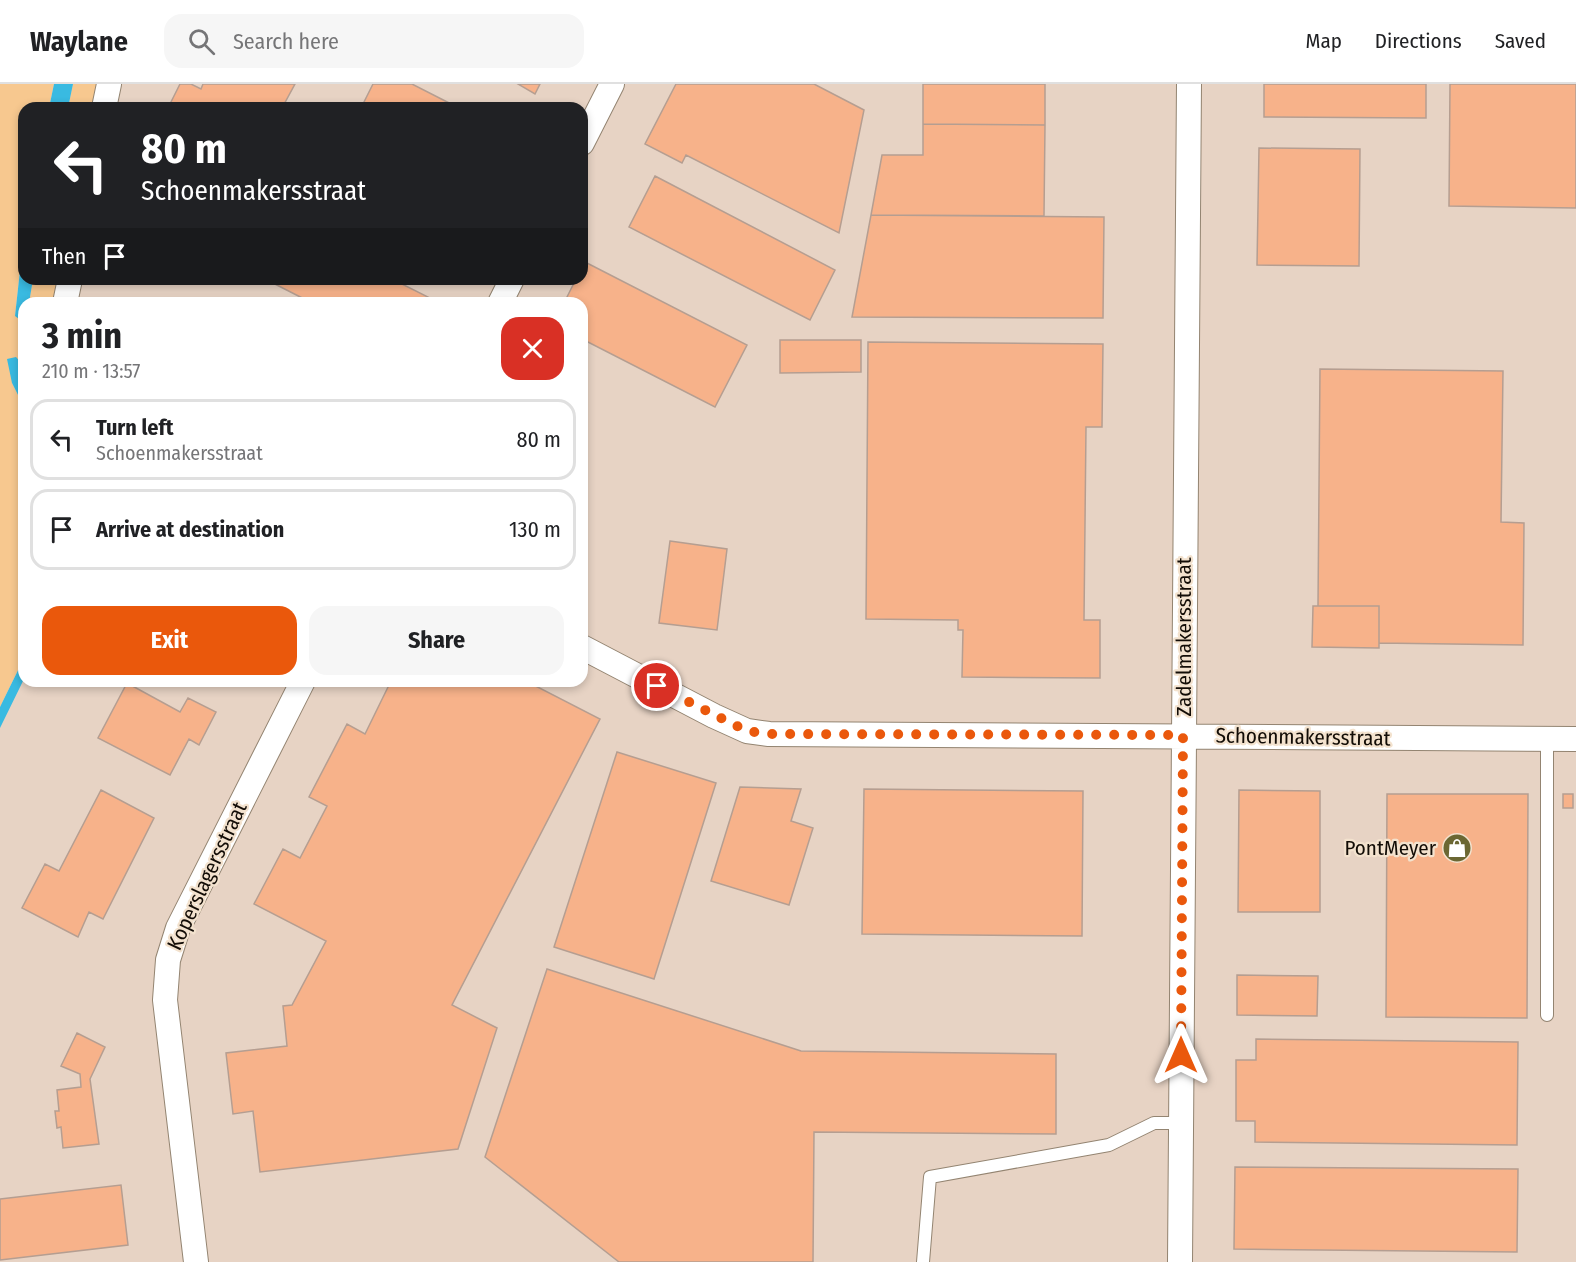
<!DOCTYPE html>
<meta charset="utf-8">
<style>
:root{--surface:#fff;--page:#f6f6f6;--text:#202124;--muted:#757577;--line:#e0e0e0;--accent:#ea580c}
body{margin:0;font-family:"Fira Sans Condensed",sans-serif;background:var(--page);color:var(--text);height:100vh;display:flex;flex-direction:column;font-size:22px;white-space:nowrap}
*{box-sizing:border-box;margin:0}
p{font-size:20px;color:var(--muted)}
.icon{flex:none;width:33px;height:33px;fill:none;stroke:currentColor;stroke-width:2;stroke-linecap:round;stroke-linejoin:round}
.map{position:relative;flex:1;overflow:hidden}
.side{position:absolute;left:18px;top:213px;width:570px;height:390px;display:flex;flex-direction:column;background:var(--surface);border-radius:18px;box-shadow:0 3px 9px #0003}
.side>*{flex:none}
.top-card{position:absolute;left:18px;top:18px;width:570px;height:183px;border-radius:18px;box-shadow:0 3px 9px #0003;background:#202124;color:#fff;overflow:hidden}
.pin{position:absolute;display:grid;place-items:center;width:51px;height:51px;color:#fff;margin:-26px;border:3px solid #fff;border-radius:50%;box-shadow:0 2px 6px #0007}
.me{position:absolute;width:66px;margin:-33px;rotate:0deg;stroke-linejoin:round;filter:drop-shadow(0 0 4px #0008)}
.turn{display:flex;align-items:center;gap:21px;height:126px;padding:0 24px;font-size:27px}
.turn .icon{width:78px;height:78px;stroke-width:2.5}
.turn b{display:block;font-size:42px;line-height:51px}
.then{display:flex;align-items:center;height:57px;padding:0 24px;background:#0003;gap:12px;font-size:22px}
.round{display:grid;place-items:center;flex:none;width:63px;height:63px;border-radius:18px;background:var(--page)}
.summary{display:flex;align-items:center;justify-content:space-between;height:102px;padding:0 24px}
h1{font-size:36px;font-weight:700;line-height:45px}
.cta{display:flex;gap:12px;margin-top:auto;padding:12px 24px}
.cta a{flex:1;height:69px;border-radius:18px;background:var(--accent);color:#fff;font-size:24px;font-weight:700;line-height:69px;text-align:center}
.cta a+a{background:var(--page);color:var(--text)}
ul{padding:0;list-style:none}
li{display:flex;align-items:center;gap:18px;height:81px;margin:0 12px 9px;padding:0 12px;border:3px solid var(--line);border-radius:18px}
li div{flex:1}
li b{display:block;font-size:22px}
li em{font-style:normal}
header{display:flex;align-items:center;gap:36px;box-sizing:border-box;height:84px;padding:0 30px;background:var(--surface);border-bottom:2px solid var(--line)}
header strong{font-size:28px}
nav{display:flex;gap:33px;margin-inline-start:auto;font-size:21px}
.search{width:420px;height:54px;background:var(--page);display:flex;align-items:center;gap:15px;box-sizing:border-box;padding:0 21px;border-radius:18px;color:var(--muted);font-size:22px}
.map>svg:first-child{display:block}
.industrial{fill:#e7d3c4}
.green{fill:#f7c88f}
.water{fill:#39bae1}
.building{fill:#f7b28a;stroke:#b59e91;stroke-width:1.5}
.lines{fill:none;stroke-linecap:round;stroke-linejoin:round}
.service-casing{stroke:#938471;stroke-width:14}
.minor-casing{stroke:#938471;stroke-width:26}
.service{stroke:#fff;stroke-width:12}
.minor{stroke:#fff;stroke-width:24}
.route{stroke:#ea580c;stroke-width:10;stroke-dasharray:0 18}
.labels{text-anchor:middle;stroke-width:4.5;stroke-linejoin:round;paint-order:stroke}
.street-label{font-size:21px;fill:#120c06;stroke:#f3e2ce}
.poi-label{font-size:21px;fill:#120c06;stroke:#f3e2ce;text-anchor:end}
</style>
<header>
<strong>Waylane</strong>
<div class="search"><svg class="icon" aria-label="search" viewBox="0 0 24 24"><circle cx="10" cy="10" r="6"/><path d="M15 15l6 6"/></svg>Search here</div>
<nav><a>Map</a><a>Directions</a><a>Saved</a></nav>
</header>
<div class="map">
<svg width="1576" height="1178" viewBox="0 0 1576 1178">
<rect width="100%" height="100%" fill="#f3e2ce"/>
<!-- industrial -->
<path class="industrial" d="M65,0H1576V1178H0V635L24,588V597H582V219H24V306L12,268L24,195H582V24H60Z"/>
<!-- green -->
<path class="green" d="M0,0H54L49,24H24V150L15,232L24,234V282L23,278L12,299L24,323V574L0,623Z
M73,0H96L92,24H68Z
M33,195H57L53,219H29Z"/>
<!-- water -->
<path class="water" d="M54,0H73L68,24H49Z
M24,150V195H33L29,219H24V234L19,235L15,232Z
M16,273L24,282V323L12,299L7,275Z
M24,574V595L0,644V623Z"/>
<!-- building -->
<path class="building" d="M180,0H191L201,5L203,0H295L282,24H168Z
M373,0H412L459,24H361Z
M518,0H540L535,10Z
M676,0H814L864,26L839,149L686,71L682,79L645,60Z
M923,0H1045V41L923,40Z
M1264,0H1426V34L1264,33Z
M1450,0H1576V124L1449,122Z
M923,40L1045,41L1044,132L871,131L882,71H923Z
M1259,64L1360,65L1359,182L1257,181Z
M655,92L835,186L810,236L629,143Z
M871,131L1104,133L1103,234L852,233Z
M585,178L747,261L715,323L582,255V219H564L576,195H582Z
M392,195L430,214L428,219H312L267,196Z
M780,256H861V288L780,289Z
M868,258L1103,260L1102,343H1086L1084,536H1100V594L962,593L963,546H958V536L866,535Z
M1320,285L1503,287L1501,438L1524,439L1523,561L1379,559V522H1318Z
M670,457L727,465L717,546L659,539Z
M1313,522H1379V564L1312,563Z
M391,597H526L600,635L452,921L497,944L458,1065L260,1088L253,1027L233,1030L226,969L287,962L283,922L292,921L326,857L254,820L283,765L300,774L327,722L309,713L347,640L365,650Z
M127,599L180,628L188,614L216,628L199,661L189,655L170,691L98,654Z
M617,668L716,699L654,895L554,863Z
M740,703L801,705L791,737L813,744L789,821L711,797Z
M864,705L1083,707L1082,852L862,850Z
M101,706L154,734L103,835L89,828L78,853L22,824L45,780L59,787Z
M1239,706L1320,707V828H1238Z
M1387,710H1528L1527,934L1386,933Z
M1563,710H1573V724H1563Z
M547,885L801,967L1056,970V1050L814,1048L813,1178H619L485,1073Z
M1237,891L1318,892L1317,932L1237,931Z
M77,949L105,963L90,995L99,1060L63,1064L61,1043L57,1044L55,1027H59L57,1006L81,1003L80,990L61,982Z
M1256,955L1518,958L1517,1061L1255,1058V1037H1236V976H1256Z
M1235,1083L1518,1085L1517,1168L1234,1165Z
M121,1101L128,1161L0,1176V1115Z"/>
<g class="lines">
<!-- service casing -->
<g class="service-casing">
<path id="service" d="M1547,931V655
M923,1178L930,1093L1109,1061L1154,1039H1181"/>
</g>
<!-- minor casing -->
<g class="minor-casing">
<path id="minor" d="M104,24L109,0
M582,59L612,0
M65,219L70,195
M500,219L512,195
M582,563L714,632L747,647L769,650L1576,655
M196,1178L165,916L168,876L178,844L303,597
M1180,1178L1189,0"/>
</g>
<!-- service -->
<use href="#service" class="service"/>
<!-- minor -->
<use href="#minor" class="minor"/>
</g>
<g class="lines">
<!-- route -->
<path class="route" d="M657,602L747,647L769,650L1183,651L1181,971"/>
</g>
<!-- icons -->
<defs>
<g id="shop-disc" transform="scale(1.5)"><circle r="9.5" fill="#6b6733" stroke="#f3e2ce"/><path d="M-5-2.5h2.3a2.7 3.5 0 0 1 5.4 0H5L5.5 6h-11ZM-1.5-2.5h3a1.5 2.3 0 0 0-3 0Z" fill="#fff"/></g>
</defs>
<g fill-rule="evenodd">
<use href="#shop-disc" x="1457" y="764"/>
</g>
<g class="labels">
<!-- street labels -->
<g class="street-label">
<text transform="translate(1184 553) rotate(-90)" y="7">Zadelmakersstraat</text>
<text transform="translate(1303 653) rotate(1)" y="7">Schoenmakersstraat</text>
<text transform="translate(207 792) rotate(-65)" y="7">Koperslagersstraat</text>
</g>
<!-- poi labels -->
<g class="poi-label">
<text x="1436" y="771">PontMeyer</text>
</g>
</g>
</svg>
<div class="pin" style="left:657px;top:602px;background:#d93025"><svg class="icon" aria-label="arrive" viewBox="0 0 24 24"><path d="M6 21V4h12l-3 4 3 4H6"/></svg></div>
<svg class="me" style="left:1181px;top:971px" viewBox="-20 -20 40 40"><path d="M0-17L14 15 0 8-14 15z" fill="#ea580c" stroke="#fff" stroke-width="4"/></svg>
<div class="top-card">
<div class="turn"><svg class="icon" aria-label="left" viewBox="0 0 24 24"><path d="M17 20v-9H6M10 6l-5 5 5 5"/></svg><div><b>80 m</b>Schoenmakersstraat</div></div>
<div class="then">Then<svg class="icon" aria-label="arrive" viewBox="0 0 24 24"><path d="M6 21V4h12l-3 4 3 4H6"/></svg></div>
</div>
<section class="side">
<div class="summary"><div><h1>3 min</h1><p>210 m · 13:57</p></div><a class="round" style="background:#d93025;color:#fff"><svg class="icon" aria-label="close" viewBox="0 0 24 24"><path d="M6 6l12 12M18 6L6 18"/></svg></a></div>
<ul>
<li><svg class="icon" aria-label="left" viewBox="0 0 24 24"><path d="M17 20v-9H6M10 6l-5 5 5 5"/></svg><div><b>Turn left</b><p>Schoenmakersstraat</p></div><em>80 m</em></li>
<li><svg class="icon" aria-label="arrive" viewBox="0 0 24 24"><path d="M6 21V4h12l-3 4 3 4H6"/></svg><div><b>Arrive at destination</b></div><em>130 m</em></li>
</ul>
<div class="cta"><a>Exit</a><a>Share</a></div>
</section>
</div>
